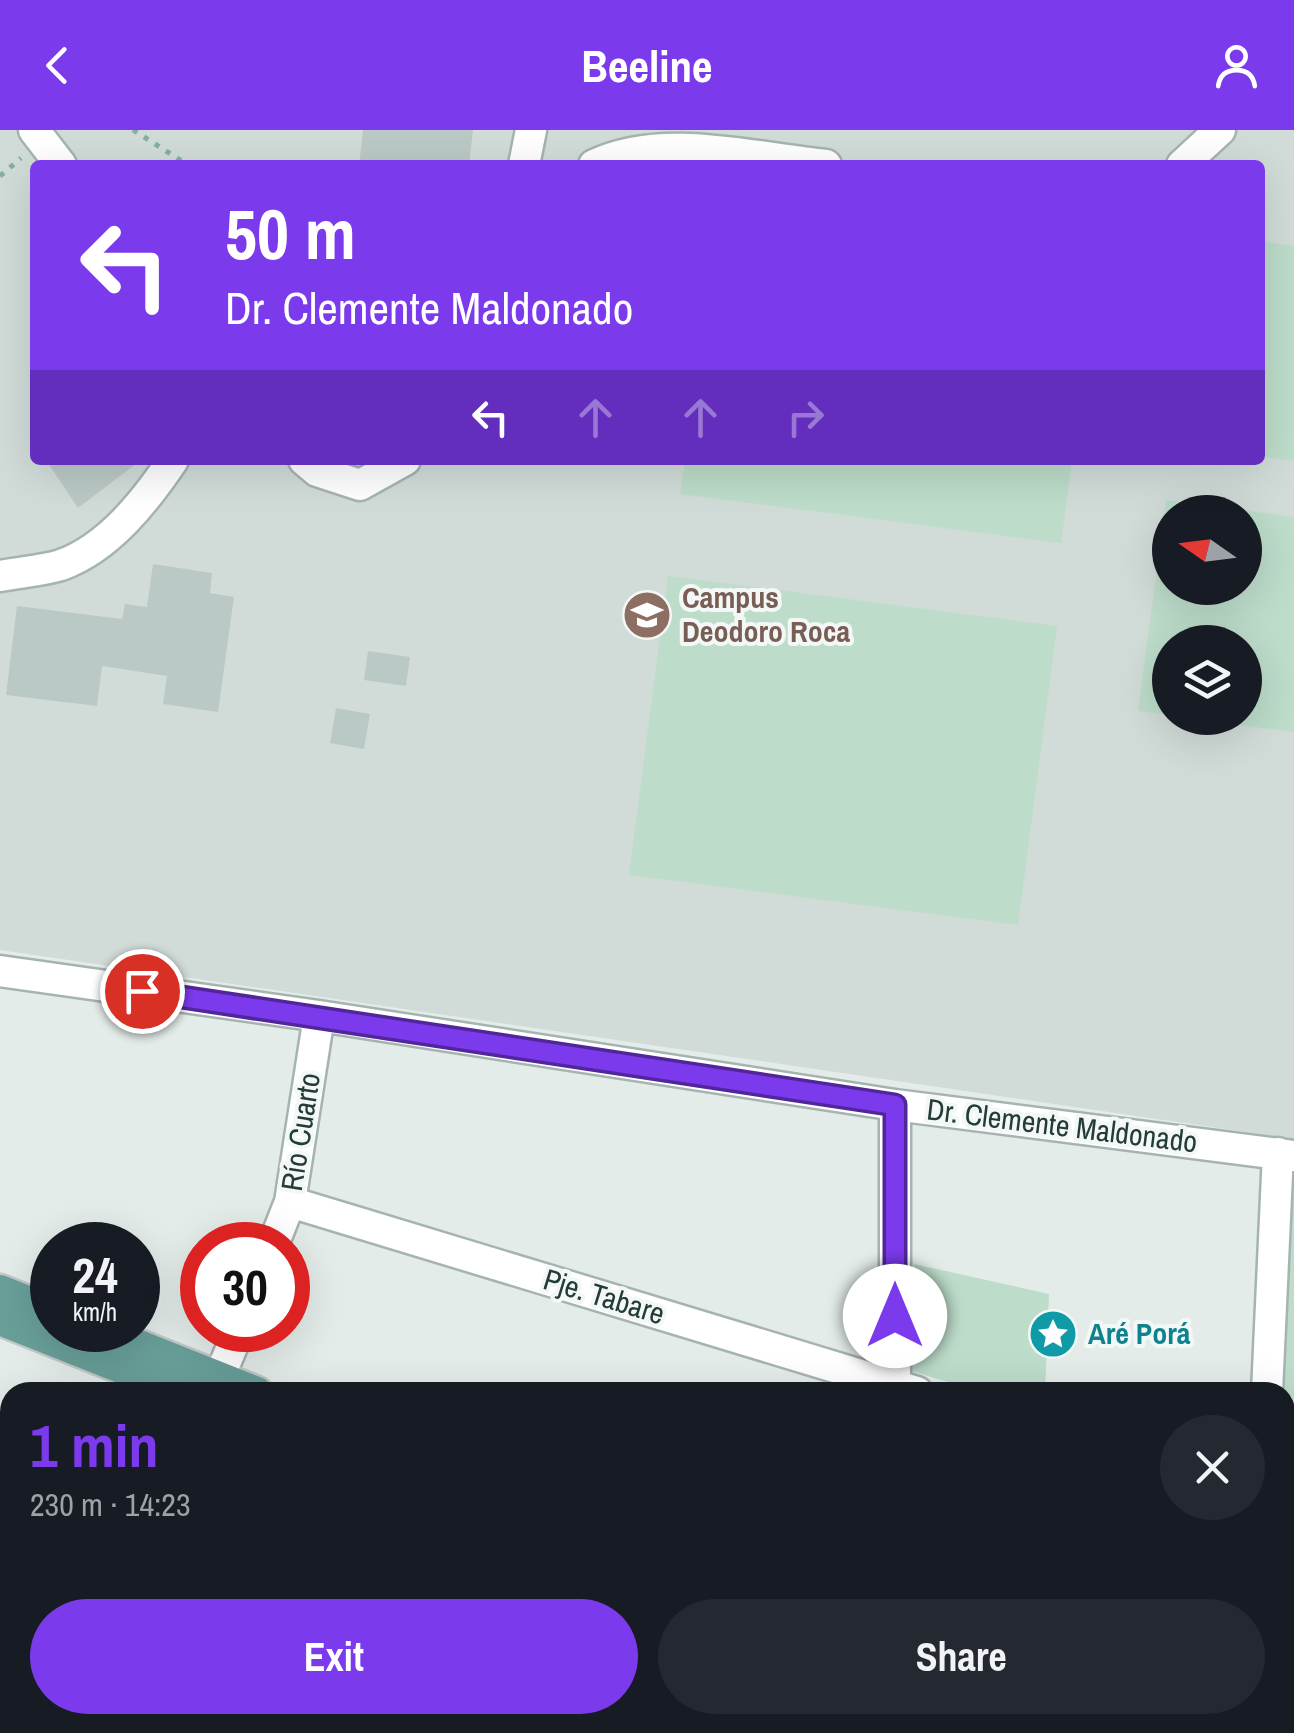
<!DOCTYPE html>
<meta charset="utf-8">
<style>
:root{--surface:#171b24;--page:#242831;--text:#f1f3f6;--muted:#9ea1a6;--accent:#7c3aed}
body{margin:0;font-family:"Archivo Narrow",sans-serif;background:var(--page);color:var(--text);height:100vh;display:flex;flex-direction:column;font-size:38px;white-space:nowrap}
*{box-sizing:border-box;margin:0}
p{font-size:32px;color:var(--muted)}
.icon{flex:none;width:55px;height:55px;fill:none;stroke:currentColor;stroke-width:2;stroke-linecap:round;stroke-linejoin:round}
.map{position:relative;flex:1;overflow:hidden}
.side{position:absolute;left:0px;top:1252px;width:1295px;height:352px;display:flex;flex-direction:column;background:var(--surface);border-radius:30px 30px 0 0;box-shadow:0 10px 40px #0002}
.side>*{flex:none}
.banner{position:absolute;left:30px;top:30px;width:1235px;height:305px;border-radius:10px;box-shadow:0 10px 40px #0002;background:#7c3aed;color:#fff;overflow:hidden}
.needle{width:65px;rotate:284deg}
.buttons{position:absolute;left:1152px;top:365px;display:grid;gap:20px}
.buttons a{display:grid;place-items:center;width:110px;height:110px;border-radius:50%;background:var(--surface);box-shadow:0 10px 40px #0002;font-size:50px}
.speed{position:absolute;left:30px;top:1092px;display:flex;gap:20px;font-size:50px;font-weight:700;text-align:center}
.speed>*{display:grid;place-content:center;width:130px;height:130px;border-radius:50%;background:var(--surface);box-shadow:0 10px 40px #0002;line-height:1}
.speed small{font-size:25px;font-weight:400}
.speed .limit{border:15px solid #d22;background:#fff;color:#111}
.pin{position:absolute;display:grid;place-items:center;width:85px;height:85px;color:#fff;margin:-42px;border:5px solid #fff;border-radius:50%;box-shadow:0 2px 10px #0007}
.me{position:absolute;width:110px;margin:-55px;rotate:0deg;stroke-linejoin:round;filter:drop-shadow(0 0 8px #0008)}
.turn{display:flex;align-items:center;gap:35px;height:210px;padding:0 30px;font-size:45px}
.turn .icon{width:130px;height:130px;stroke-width:2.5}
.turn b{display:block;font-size:70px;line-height:85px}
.lanes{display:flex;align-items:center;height:95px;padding:0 30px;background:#0003;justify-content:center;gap:50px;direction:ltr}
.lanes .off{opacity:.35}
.round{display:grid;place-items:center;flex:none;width:105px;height:105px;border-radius:52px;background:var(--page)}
.headline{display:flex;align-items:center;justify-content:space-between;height:170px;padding:0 30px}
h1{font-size:60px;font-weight:700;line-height:75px;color:var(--accent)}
.button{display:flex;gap:20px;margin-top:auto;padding:20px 30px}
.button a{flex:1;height:115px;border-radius:60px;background:var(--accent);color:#fff;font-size:40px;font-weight:700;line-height:115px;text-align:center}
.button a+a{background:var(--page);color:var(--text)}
header{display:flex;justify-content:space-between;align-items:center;height:130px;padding:0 30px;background:var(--accent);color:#fff;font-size:45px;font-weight:700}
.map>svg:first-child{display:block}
.built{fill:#d1dcd8;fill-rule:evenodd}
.green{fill:#bddcca;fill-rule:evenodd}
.building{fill:#bbc9c6}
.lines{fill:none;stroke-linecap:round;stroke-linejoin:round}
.minor-casing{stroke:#a6b4b1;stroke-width:35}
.major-casing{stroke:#c1c8c8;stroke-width:35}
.path{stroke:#85aea7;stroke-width:5;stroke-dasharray:5 8;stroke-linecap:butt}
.minor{stroke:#fff;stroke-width:30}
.major{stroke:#699f99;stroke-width:30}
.route-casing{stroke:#51269a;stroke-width:25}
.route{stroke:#7c3aed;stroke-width:18}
.labels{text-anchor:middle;stroke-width:8;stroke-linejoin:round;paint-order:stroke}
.education-label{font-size:30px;font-weight:bold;fill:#785e54;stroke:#f3f8f7;text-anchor:start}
.street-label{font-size:30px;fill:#233c39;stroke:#f3f8f7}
.culture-label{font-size:30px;font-weight:bold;fill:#0d838f;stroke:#f3f8f7;text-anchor:start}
</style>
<header><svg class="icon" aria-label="back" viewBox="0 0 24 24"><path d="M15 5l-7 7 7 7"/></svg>Beeline<svg class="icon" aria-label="person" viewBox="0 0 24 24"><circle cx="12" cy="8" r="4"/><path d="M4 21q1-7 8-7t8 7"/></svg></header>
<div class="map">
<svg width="1294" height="1603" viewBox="0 0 1294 1603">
<rect width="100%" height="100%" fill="#e3ece9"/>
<!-- built -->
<path class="built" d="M0,0H1294V1009L0,820ZM35,35H1260V330H35ZM1170,382H1245V458H1170ZM1170,512H1245V588H1170Z"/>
<!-- green -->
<path class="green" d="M1260,111L1294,116V331L1260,326Z
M685,330H1072L1061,413L680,364Z
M1166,370L1294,387V602L1186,588H1245V512H1170V585L1138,581ZM1245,382V458H1170V382Z
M668,446L1057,496L1018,795L629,745Z
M1278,1023L1294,1026V1384L1285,1381V1262H1267Z
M914,1134L1049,1164L1045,1262H982L911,1241Z"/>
<!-- building -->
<path class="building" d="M363,0H473L469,35H359Z
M46,330H141L78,378Z
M153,434L212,443L210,463L234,467L218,582L163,574L167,546L102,536L97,576L6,565L17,476L122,489L125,474L147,477Z
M368,521L410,527L406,556L364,550Z
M336,578L370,584L364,619L330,613Z"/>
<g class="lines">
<!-- minor casing -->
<g class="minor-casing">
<path id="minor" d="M34,0L61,35
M524,35L531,0
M594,35C663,2 753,28 826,35
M1182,35L1220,0
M304,330L317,341L360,355L405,330
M0,446C20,442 42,441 61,435C109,418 146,370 173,330
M0,841L319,886L895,975L1294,1026
M895,975V1262
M290,1072L917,1262
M273,1115L290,1072L319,886
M213,1262L239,1200
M1267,1262L1278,1023
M1285,1381L1294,1384
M1263,1595V1603
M166,1603L169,1595
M557,1603L560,1595
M945,1603L948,1595"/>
</g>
<!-- major casing -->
<g class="major-casing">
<path id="major" d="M0,1160L52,1181
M0,1190L181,1262
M101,1200L257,1262
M1001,1595L1021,1603
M1078,1595L1099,1603"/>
</g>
<!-- path -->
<path class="path" d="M133,0L188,35
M0,46L21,28"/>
<!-- minor -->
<use href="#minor" class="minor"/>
<!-- major -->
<use href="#major" class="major"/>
</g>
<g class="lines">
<!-- route casing -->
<g class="route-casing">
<path id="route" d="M142,861L895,975V1186"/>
</g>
<!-- route -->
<use href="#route" class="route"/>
</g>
<!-- icons -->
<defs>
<g id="university-disc" transform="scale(2.5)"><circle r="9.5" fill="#8d6e63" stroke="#f3f8f7"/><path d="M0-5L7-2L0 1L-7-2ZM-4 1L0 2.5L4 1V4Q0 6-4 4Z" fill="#fff"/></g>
<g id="sight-disc" transform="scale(2.5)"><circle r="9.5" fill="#0f9aa8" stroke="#f3f8f7"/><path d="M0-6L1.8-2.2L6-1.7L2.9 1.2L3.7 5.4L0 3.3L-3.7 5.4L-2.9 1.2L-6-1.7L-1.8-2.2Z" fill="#fff"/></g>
</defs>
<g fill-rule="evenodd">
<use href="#university-disc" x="647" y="485"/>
<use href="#sight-disc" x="1053" y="1204"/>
</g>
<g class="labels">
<!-- education labels -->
<g class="education-label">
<text x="682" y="478">Campus<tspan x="682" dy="34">Deodoro Roca</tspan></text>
</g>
<!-- street labels -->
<g class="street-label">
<text transform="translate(1062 996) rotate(7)" y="10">Dr. Clemente Maldonado</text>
<text transform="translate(301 1002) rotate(-81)" y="10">Río Cuarto</text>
<text transform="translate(604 1167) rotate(17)" y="10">Pje. Tabare</text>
</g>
<!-- culture labels -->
<g class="culture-label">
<text x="1088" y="1214">Aré Porá</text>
</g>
</g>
</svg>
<div class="buttons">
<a><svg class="needle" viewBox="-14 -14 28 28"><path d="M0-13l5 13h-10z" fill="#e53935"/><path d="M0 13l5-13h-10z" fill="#9ea1a6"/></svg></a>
<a><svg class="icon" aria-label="layers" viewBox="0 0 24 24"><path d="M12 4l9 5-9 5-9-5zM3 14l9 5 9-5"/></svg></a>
</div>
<div class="speed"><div>24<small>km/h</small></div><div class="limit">30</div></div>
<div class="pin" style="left:142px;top:861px;background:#d93025"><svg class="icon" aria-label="arrive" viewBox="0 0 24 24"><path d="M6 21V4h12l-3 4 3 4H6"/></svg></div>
<svg class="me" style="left:895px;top:1186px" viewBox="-20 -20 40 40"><circle r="19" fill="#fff"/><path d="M0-13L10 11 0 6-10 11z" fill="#7c3aed"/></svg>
<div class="banner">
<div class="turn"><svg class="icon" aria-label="left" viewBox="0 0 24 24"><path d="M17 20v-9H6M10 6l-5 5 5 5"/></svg><div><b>50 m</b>Dr. Clemente Maldonado</div></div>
<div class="lanes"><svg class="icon" aria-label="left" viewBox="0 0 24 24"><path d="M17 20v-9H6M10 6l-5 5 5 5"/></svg><svg class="icon off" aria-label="ahead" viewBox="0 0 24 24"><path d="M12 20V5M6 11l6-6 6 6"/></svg><svg class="icon off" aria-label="ahead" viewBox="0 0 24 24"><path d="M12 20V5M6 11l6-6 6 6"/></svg><svg class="icon off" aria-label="right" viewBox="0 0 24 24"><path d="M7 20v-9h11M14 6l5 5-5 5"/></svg></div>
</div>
<section class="side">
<div class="headline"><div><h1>1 min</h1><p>230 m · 14:23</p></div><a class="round"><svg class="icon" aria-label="close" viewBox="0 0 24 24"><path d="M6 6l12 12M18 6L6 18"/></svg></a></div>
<div class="button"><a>Exit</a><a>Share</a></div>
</section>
</div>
